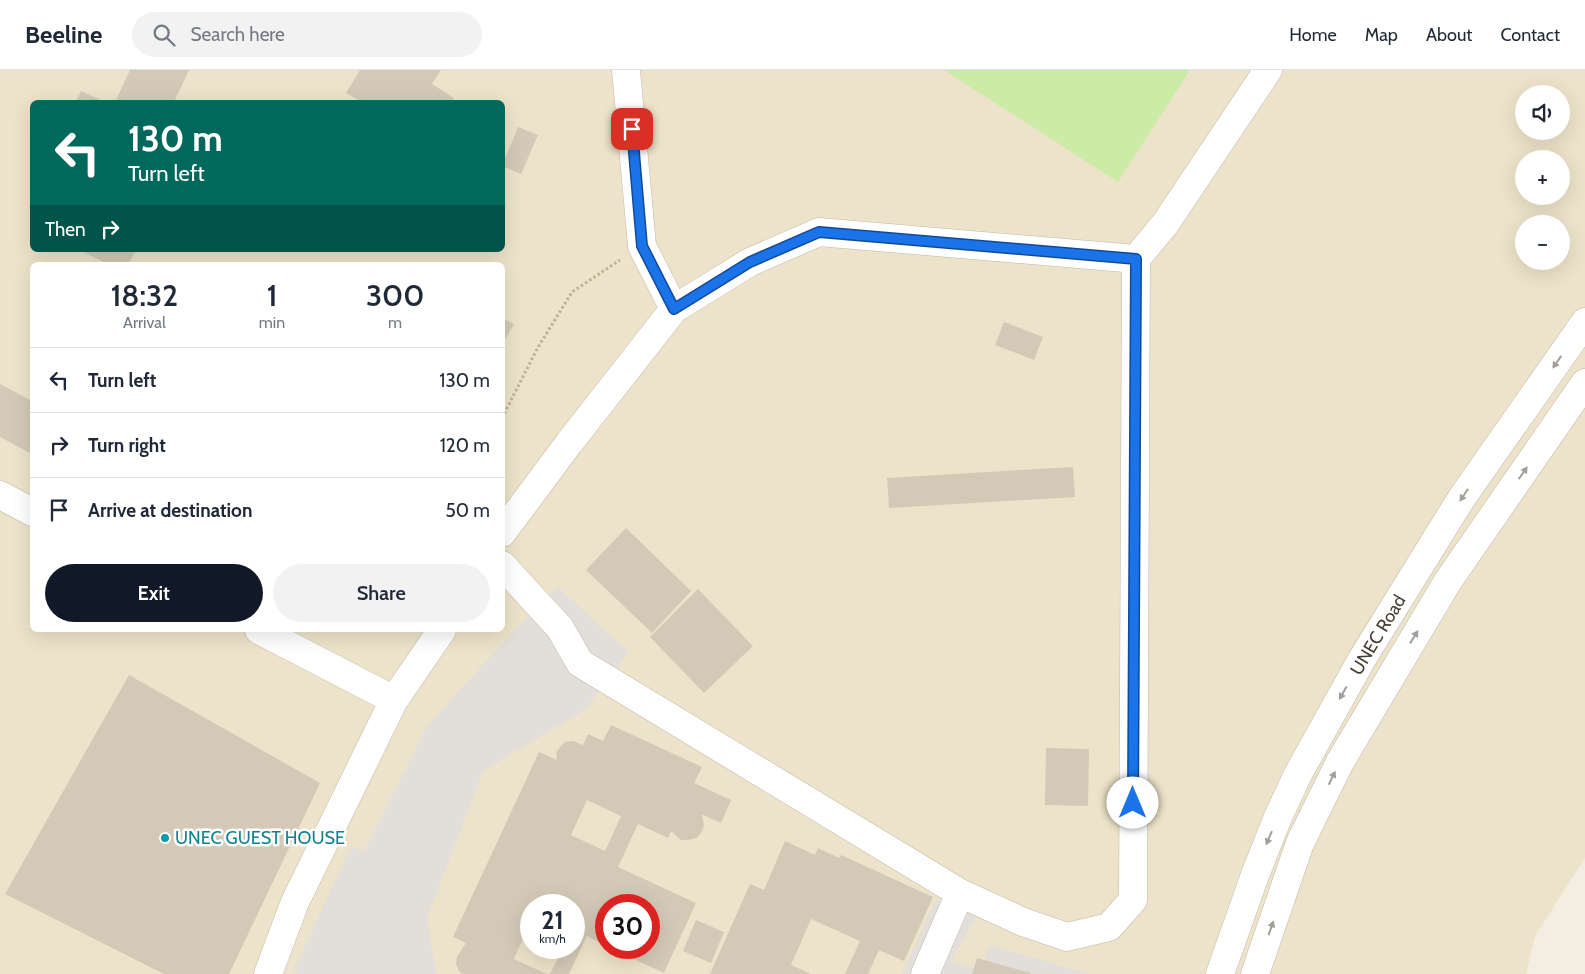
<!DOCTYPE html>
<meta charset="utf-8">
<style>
:root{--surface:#fff;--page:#f2f2f3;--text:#1f2937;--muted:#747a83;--line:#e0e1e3;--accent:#111827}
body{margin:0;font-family:Cabin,sans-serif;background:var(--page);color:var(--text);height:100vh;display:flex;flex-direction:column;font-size:19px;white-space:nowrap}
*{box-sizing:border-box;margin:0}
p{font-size:16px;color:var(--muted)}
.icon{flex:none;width:28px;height:28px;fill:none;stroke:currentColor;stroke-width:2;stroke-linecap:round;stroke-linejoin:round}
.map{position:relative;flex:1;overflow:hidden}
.drawer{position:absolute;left:30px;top:192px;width:475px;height:370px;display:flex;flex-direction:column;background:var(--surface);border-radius:8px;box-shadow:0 5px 20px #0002}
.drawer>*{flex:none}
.banner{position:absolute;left:30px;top:30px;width:475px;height:152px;border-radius:8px;box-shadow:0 5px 20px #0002;background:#00695c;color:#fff;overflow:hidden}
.tools{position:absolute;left:1515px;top:15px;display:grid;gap:10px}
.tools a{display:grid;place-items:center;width:55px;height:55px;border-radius:50%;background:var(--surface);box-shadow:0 5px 20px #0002;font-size:25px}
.speed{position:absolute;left:520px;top:824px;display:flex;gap:10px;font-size:25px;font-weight:700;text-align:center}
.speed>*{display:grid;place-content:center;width:65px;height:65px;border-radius:50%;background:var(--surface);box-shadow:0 5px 20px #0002;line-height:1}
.speed small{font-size:12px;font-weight:400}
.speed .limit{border:8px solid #d22;background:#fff;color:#111}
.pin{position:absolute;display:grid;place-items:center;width:42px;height:42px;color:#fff;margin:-21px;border-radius:10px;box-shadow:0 2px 8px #0006}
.me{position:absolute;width:55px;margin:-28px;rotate:0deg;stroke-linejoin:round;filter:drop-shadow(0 0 4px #0008)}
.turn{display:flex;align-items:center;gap:18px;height:105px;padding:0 15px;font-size:22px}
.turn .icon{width:65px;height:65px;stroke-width:2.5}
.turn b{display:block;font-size:35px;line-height:42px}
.then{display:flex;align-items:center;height:48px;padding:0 15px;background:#0003;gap:10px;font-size:19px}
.eta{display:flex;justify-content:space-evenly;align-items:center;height:85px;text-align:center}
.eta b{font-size:30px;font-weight:600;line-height:35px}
.primary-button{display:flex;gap:10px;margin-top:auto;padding:10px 15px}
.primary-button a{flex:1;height:58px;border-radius:30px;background:var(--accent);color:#fff;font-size:20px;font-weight:600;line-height:58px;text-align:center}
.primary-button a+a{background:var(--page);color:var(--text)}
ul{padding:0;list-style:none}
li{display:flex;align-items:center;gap:15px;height:65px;padding:0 15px;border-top:1px solid var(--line)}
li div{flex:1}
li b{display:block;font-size:19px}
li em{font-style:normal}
header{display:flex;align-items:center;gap:30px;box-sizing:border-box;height:70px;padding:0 25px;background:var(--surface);border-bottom:1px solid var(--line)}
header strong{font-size:24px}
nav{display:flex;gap:28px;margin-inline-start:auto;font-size:18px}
.search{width:350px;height:45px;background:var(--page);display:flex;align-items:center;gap:12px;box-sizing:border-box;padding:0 18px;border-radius:28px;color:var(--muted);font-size:19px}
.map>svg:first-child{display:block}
.education{fill:#ede3ca;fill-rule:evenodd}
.green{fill:#cceba6}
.parking{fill:#e2dfdb}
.building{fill:#d4c9b6;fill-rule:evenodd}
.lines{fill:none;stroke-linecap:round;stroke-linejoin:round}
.minor-casing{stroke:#c1b8a7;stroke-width:29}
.path{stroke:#c1b194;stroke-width:3;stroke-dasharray:2.5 2.5;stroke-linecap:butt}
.minor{stroke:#fff;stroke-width:28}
.oneway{fill:#a29e98}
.route-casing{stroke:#114b97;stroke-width:12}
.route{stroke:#1a73e8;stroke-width:9}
.culture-dot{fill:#0f9aa8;stroke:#fff;stroke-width:2}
.labels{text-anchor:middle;stroke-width:5;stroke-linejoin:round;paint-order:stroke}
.street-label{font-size:18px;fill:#443d32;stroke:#fff}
.culture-label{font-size:18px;fill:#0d838f;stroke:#fff;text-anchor:start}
</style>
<header>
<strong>Beeline</strong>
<div class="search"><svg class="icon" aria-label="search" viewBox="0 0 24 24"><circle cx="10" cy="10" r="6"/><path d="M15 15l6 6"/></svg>Search here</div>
<nav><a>Home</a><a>Map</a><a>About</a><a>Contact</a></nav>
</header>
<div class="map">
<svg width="1585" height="904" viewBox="0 0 1585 904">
<rect width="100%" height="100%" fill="#f3ede2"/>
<!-- education -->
<path class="education" d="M0,0H1585V788L1535,866L1526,904H0ZM1524,24H1561V61H1524ZM32,32H502V180H32ZM1524,89H1561V126H1524ZM1524,154H1561V191H1524ZM32,195H502V560H32ZM531,835H574V878H531ZM606,835H649V878H606Z"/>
<!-- green -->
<path class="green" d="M944,0H1190L1118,112Z"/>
<!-- parking -->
<path class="parking" d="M558,517L628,582L585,640L483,701L427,848L436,904H299L293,902L351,776L364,781L427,656L519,555Z
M936,829L977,846L951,891L980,900L990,875L1089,904H902Z"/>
<!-- building -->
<path class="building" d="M130,0H189L174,32H115Z
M360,0H441L432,14L454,28L451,32H362L346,23Z
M81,21L105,32H76Z
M518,57L538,65L521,104L502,96Z
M80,180H136L128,195H109Z
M502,248L514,254L502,275Z
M1004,252L1043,267L1034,290L995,275Z
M0,314L32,331V384L0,367Z
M1073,397L1075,427L889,438L887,408Z
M626,458L691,521L652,563L586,500Z
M698,519L753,576L704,623L650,567Z
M129,605L320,713L229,904H164L5,824Z
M611,655L702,697L694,713L731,730L721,753L701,744L703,749L704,756L701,763L696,768L688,770H681L671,761L668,768L638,754L618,797L696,833L664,903L610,878H649V835H606V876L587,866L569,904H550L563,878H574V835H531V851L514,889L547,904H463L459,901L456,894L457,887L466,873L453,867L539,682L557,690L556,683L560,677L565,672L573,671L583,675L588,664L603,671ZM587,730L621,746L605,781L571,765Z
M1046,678L1089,679L1088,736L1045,735Z
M785,771L815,785L818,778L839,788L841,785L933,827L904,891L879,880L868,904H845L860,871L811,849L791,895L811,904H710L750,814L764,820Z
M696,850L724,862L711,893L683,881Z
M977,888L1031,903L1030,904H972Z"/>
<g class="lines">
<!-- minor casing -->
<g class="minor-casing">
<path id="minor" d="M626,0L642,176L674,239
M0,425L32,442
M502,463L569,373L674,239L750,192L819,162L1136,189
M502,495L560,558L580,593L960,823L1023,852L1067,867L1109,857L1133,830L1136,189L1165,154L1268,0
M259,560L394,630
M268,904L295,832L394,630L442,560
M925,904L960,823
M1220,904L1255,805L1278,747L1298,704L1362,589L1461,429L1585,252
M1255,904L1300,773L1340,692L1448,511L1585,313"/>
</g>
<!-- path -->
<path class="path" d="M502,348L537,279L572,222L620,190"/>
<!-- minor -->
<use href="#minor" class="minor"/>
</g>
<!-- one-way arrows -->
<defs><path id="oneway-solid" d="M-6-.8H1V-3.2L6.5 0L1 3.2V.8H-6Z" transform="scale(1.25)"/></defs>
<g class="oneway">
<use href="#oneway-solid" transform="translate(1557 292) rotate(125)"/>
<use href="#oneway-solid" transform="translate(1523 403) rotate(-55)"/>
<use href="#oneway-solid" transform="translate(1464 425) rotate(124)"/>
<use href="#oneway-solid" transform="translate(1414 567) rotate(-58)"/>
<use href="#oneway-solid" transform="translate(1343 623) rotate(119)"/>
<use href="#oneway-solid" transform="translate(1332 708) rotate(-64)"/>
<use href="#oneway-solid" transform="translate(1269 768) rotate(113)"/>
<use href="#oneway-solid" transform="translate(1271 858) rotate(-71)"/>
</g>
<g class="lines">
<!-- route casing -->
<g class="route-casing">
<path id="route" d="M632,59L642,176L674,239L750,192L819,162L1136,189L1133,733"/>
</g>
<!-- route -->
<use href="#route" class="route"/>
</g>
<!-- markers -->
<circle class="culture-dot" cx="165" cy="768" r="5"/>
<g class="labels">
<!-- street labels -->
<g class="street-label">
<text transform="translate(1378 565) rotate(-59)" y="6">UNEC Road</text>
</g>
<!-- culture labels -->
<g class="culture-label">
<text x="175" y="774">UNEC GUEST HOUSE</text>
</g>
</g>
</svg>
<div class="tools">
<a><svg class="icon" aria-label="sound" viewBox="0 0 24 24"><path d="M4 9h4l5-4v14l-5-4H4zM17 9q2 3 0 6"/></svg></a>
<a>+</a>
<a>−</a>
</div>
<div class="speed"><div>21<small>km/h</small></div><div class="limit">30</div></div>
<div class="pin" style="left:632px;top:59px;background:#d93025"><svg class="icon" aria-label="arrive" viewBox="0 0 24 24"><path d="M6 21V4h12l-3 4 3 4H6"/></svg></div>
<svg class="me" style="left:1133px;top:733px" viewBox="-20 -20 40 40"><circle r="19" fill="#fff"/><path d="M0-13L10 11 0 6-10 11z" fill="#1a73e8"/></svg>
<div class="banner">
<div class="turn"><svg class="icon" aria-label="left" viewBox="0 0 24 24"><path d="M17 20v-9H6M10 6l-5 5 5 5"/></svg><div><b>130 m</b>Turn left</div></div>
<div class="then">Then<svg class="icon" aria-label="right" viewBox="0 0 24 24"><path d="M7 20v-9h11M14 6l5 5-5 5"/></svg></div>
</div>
<section class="drawer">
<div class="eta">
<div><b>18:32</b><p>Arrival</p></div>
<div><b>1</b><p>min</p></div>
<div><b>300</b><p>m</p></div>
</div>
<ul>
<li><svg class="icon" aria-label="left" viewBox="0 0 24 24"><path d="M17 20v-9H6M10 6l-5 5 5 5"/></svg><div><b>Turn left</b></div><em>130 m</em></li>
<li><svg class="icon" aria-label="right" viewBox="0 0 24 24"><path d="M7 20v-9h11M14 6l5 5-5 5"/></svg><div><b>Turn right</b></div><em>120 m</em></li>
<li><svg class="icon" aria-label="arrive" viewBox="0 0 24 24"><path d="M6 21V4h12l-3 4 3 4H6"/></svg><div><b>Arrive at destination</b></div><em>50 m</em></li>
</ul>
<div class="primary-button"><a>Exit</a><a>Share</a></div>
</section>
</div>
